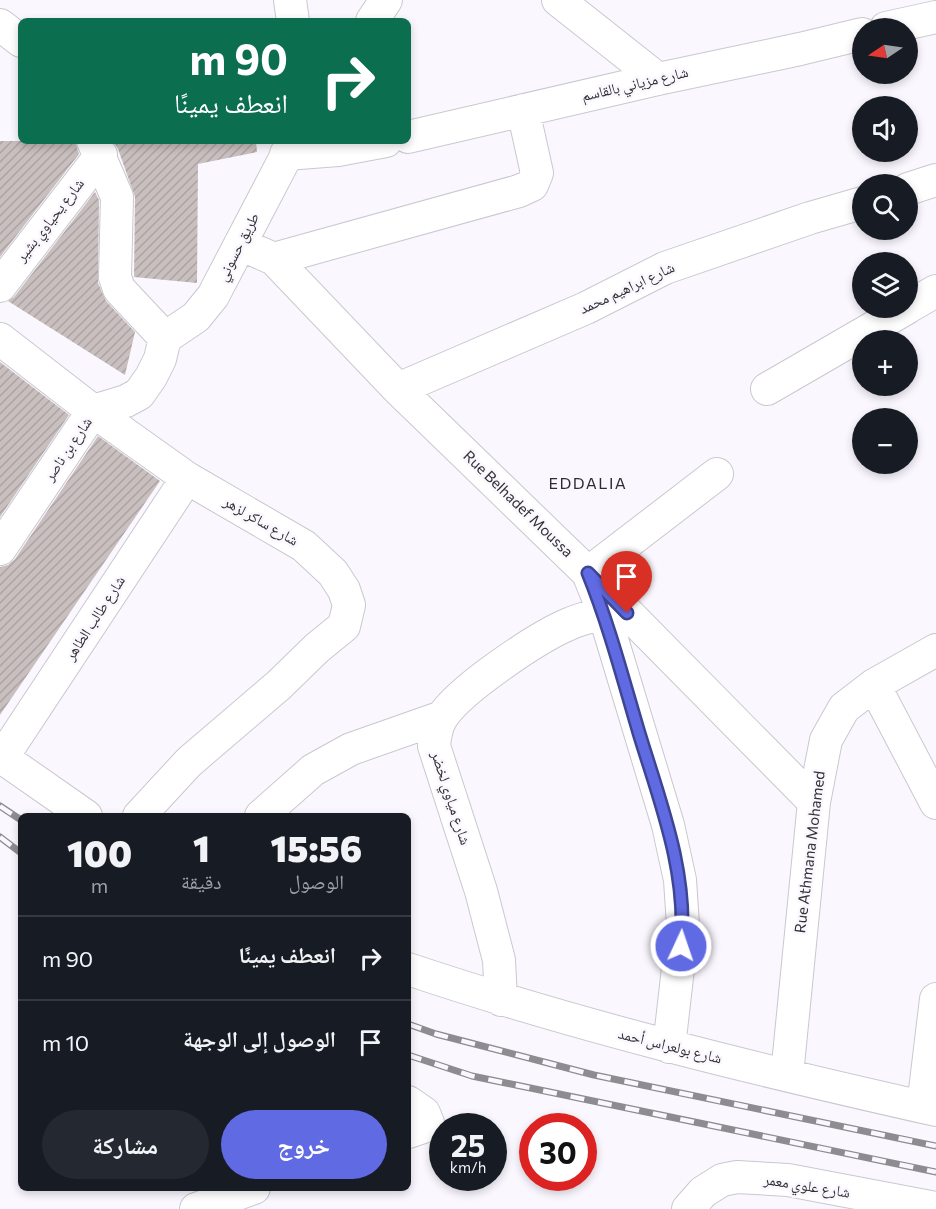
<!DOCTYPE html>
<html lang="ar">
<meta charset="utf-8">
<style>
:root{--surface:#171b24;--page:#242831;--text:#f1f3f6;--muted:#9ea1a6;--line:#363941;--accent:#606be3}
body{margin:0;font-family:Commissioner,"Noto Naskh Arabic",sans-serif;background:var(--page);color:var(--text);direction:rtl;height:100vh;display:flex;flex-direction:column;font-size:22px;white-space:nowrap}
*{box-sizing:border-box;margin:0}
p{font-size:20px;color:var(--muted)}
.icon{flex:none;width:33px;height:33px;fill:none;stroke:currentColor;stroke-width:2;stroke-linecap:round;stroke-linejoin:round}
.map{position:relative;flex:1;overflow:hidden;direction:ltr}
.panel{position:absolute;left:18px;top:813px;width:393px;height:378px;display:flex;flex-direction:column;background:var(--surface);border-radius:9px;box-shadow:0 3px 9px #0003;direction:rtl}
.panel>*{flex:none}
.hud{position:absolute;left:18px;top:18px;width:393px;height:126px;border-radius:9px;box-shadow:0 3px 9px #0003;direction:rtl;background:#0b6e4f;color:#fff;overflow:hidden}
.needle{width:39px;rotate:257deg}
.controls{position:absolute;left:852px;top:18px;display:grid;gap:12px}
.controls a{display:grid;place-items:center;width:66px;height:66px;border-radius:50%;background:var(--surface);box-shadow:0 3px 9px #0003;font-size:30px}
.speed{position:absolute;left:429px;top:1113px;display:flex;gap:12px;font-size:30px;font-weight:700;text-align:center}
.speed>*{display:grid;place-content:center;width:78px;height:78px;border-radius:50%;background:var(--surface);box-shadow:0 3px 9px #0003;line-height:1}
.speed small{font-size:15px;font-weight:400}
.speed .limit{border:9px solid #d22;background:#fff;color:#111}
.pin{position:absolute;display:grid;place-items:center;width:51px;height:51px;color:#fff;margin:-62px -26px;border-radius:50% 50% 50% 0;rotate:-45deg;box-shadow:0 0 6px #0007}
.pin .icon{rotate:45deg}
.me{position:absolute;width:66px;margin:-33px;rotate:3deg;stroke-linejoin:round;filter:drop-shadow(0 0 4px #0008)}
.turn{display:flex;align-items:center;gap:21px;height:126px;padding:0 24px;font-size:27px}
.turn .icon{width:78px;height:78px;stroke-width:2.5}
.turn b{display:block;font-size:42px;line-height:51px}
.eta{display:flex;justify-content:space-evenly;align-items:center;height:102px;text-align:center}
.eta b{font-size:36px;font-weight:800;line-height:42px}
.cta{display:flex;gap:12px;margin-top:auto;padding:12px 24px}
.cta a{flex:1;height:69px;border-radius:36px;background:var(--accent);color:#fff;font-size:24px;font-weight:800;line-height:69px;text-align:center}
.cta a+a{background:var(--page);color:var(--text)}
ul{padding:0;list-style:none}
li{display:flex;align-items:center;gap:18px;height:84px;padding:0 24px;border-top:2px solid var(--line)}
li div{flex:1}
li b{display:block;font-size:22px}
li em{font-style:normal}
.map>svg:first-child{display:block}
.building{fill:url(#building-hatch)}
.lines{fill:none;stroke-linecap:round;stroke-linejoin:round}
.minor-casing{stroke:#cac8cf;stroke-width:34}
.minor{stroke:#fff;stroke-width:32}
.rail-casing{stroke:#8e8c90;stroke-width:7}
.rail{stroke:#faf7fe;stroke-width:4.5;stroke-dasharray:14;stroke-linecap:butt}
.route-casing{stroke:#3e4694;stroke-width:15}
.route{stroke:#606be3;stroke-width:10}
.labels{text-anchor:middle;stroke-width:5;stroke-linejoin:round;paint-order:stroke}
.street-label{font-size:15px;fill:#313032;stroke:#faf7fe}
.neighbourhood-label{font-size:16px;letter-spacing:1.5px;fill:#2f2d33;stroke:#faf7fe}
</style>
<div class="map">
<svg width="936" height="1209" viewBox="0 0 936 1209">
<defs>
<pattern id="building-hatch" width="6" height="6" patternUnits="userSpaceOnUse" patternTransform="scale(1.5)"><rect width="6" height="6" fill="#c8bfbe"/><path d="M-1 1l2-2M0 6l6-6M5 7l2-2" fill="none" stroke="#aca4a4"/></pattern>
</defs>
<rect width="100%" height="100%" fill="#faf7fe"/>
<!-- building -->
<path class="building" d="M0,141H75L79,154L0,257Z
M113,141H256L257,152L198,164L197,283L134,277L135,197L118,149Z
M95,192L99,200L98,283L106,301L135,332L125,375L8,301L14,297Z
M0,362L69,415L0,517Z
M98,436L160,481L0,715V567L8,565L15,559Z"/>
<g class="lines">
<!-- minor casing -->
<g class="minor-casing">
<path id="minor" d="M290,0L293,21
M558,0L658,79
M372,21L386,0
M0,25L21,41
M886,28L936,17
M408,137L658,79L800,49L862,34
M93,141L117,197L115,277L119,289L165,338
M286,154L338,150L386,141
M908,189L936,180
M240,244L274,259L398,389L588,573L814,802
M274,259L519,191L532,185L537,173L523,110
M0,286L101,155
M908,307L936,291
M165,338L196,317L213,296L294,141
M0,339L93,411L187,478L304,546L333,573L344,590L349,605L344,626L317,648L279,685L189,762L139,816
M398,389L586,308L665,268L810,218L862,203
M767,389L907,308
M0,549L93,411L126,401L139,394L151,377L160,359L165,338
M874,685L936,803
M0,756L86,816
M2,758L187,478
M261,816L313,770L351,749L442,717
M408,969C581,1027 758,1070 936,1110
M501,1000L499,960L481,891L434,746C435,735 436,728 441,719C457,691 538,637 569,624C580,619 593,616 604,613
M669,1047L683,925L680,880L668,825L604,613L588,573L717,474
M787,1075L814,802L826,740L844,708L874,685L936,650
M408,1102L424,1113L428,1123L423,1127L408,1132
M923,1107L936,999
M196,1209L254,1188
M688,1209L703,1192L722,1180L737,1177L788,1180L936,1208"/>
</g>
<!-- minor -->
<use href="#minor" class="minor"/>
<!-- rail casing -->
<g class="rail-casing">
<path id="rail" d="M0,806L21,820
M0,837L21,853
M408,1024L436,1034L594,1075L936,1146
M408,1055L472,1076L936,1172"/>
</g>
<!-- rail -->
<use href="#rail" class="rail"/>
</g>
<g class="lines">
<!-- route casing -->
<g class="route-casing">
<path id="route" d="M627,613L588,573C609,625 623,679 639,733C660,802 688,872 681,946"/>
</g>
<!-- route -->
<use href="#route" class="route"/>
</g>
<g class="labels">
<!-- street labels -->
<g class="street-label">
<text transform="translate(635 84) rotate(-13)" y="5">شارع مزياني بالقاسم</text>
<text transform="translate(50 220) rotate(-52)" y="5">شارع يحياوي بشير</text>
<text transform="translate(238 247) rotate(-63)" y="5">طريق حسوني</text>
<text transform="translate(627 288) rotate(-25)" y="5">شارع ابراهيم محمد</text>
<text transform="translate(68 449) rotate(-56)" y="5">شارع بن ناصر</text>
<text transform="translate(518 504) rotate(44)" y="5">Rue Belhadef Moussa</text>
<text transform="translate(261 521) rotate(30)" y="5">شارع ساكر لزهر</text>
<text transform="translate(95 618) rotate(-57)" y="5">شارع طالب الطاهر</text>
<text transform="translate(451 798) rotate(72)" y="5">شارع مياوي لخضر</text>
<text transform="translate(810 852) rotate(-83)" y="5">Rue Athmana Mohamed</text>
<text transform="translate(670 1046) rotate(14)" y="5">شارع بولعراس أحمد</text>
<text transform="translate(807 1186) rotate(9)" y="5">شارع علوي معمر</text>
</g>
<!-- neighbourhood labels -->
<g class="neighbourhood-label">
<text x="588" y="489">EDDALIA</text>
</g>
</g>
</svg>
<div class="controls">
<a><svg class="needle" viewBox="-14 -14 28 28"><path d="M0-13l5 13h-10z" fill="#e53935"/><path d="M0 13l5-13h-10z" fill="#9ea1a6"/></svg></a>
<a><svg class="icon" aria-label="sound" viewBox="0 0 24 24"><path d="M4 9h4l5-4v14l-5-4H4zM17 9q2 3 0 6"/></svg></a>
<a><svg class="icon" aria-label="search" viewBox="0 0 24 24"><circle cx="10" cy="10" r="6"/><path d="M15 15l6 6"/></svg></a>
<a><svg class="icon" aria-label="layers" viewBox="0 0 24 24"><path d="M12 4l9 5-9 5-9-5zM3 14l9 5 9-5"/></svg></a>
<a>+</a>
<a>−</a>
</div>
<div class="speed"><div>25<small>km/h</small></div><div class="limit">30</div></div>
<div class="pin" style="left:627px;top:613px;background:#d93025"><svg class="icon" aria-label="arrive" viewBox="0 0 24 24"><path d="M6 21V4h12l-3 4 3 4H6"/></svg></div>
<svg class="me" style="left:681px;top:946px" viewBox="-20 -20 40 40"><circle r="17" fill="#606be3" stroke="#fff" stroke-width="3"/><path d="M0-11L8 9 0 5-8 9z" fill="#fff"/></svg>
<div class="hud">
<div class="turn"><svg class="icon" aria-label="right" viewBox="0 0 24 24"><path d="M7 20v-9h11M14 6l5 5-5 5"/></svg><div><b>90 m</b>انعطف يمينًا</div></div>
</div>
<section class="panel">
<div class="eta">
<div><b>15:56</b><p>الوصول</p></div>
<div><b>1</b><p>دقيقة</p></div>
<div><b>100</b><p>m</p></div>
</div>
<ul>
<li><svg class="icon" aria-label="right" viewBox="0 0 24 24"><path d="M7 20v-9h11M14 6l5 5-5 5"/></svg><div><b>انعطف يمينًا</b></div><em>90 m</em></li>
<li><svg class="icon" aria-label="arrive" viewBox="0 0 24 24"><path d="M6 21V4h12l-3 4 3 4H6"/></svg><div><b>الوصول إلى الوجهة</b></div><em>10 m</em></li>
</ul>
<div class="cta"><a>خروج</a><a>مشاركة</a></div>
</section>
</div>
